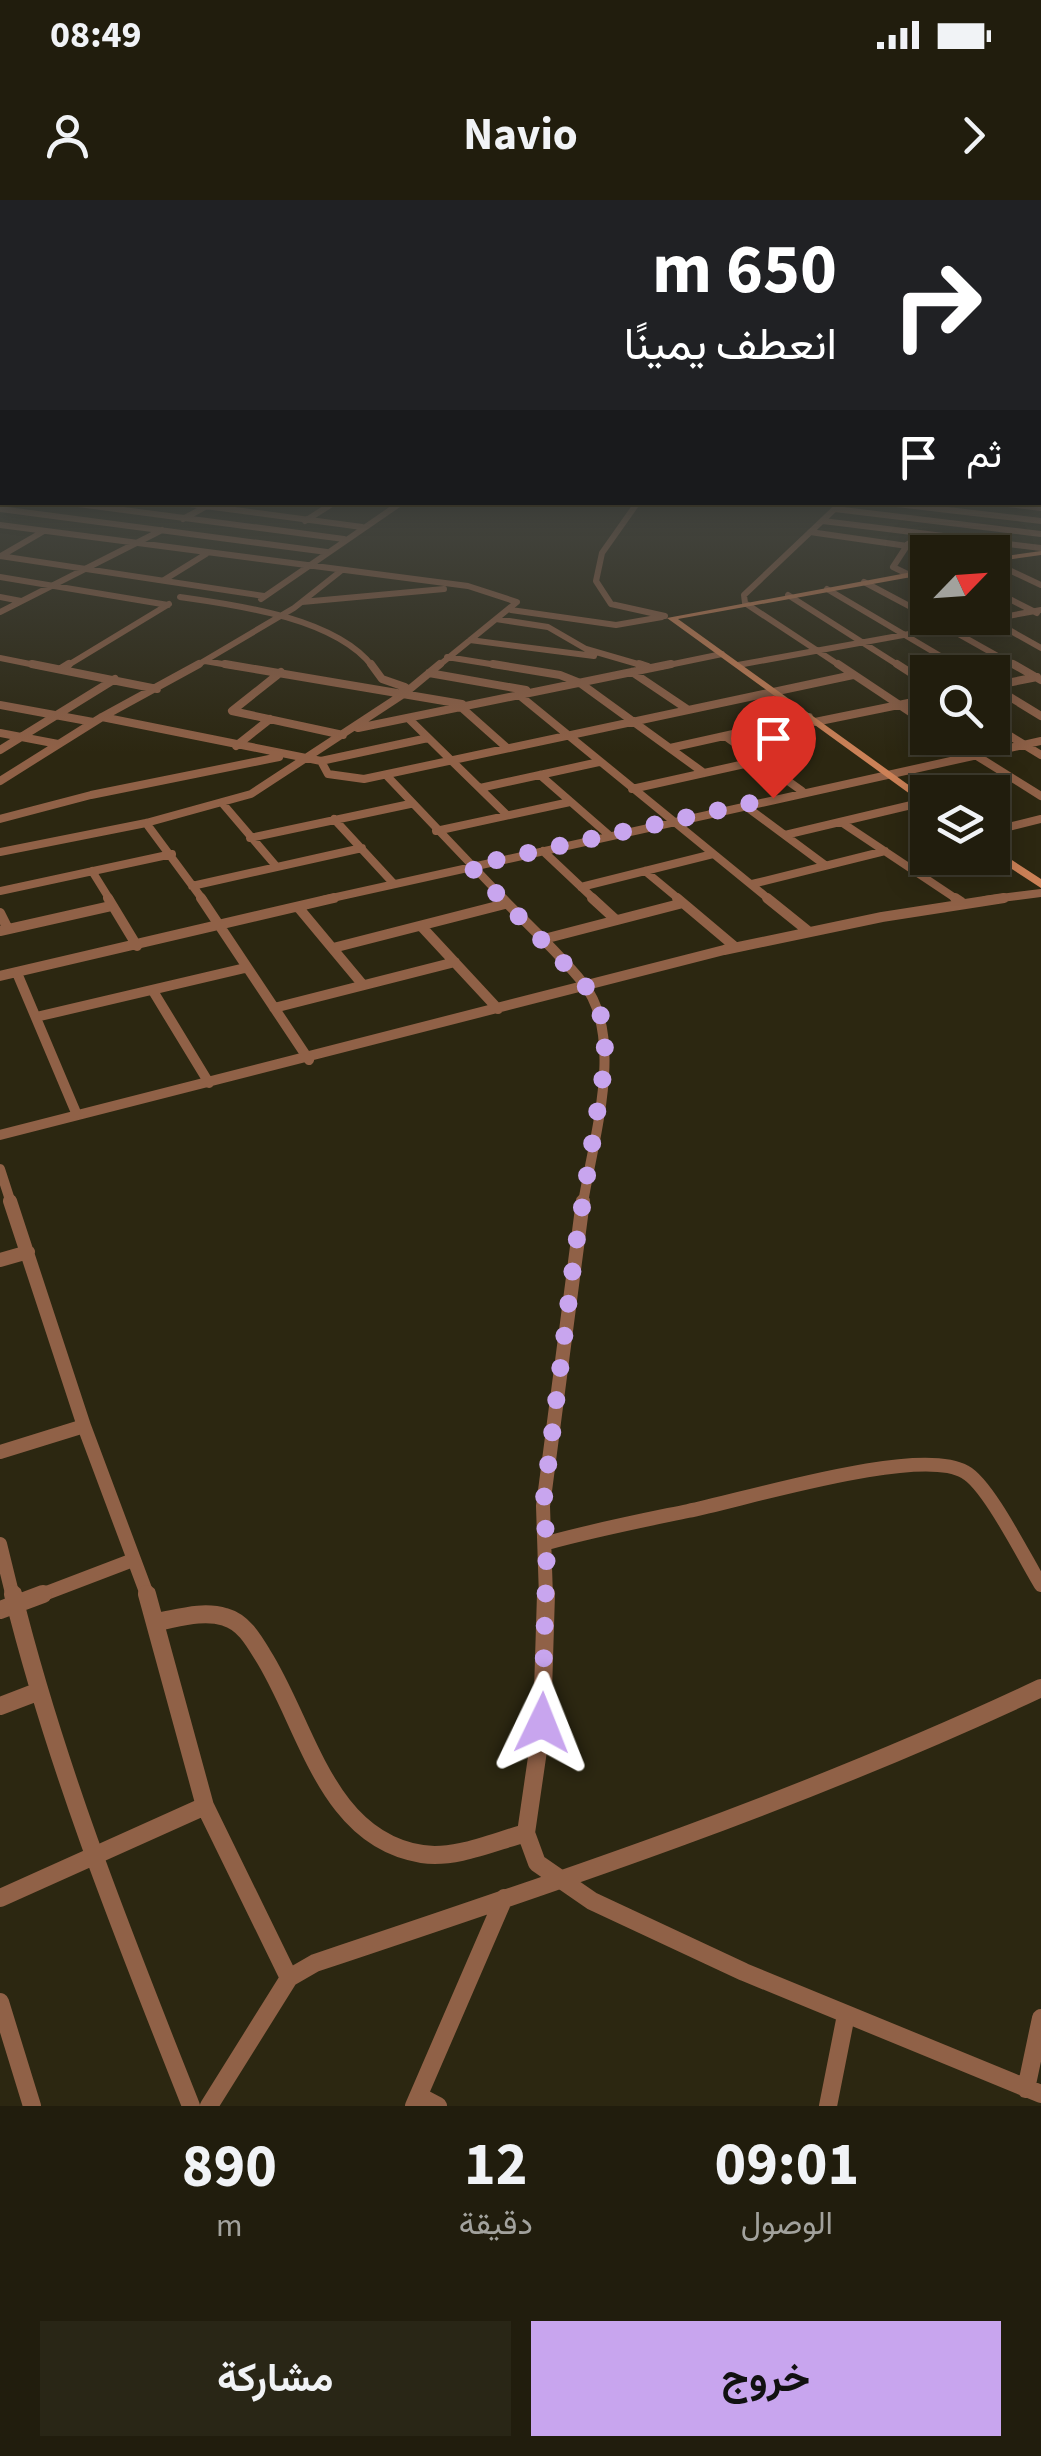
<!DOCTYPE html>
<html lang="ar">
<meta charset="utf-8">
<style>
:root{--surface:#211d0d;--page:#292616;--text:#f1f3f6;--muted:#a2a29d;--line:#3e3b2e;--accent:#c8a5ee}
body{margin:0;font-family:"Source Sans 3",Vazirmatn,sans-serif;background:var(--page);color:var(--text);direction:rtl;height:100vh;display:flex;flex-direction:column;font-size:38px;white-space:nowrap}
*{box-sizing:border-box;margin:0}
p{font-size:32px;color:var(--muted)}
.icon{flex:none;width:55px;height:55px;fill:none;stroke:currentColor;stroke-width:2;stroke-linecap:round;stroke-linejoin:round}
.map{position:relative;height:1906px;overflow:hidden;direction:ltr}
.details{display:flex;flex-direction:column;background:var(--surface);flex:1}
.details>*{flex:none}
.hud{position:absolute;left:0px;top:0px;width:1042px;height:305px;box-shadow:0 5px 25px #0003,0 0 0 2px var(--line);direction:rtl;background:#202124;color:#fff;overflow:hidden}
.needle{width:65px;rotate:65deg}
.tools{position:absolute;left:910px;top:335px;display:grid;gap:20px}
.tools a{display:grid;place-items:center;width:100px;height:100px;border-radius:0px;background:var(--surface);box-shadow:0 5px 25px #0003,0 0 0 2px var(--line);font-size:50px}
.pin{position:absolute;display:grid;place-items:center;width:85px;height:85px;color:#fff;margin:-102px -42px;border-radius:50% 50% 50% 0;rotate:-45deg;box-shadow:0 0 10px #0007}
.pin .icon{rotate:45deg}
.me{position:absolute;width:110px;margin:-55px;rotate:2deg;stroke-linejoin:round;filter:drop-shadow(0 0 8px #0008)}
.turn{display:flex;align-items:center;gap:35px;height:210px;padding:0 40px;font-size:45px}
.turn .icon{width:130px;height:130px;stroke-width:2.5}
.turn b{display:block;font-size:70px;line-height:85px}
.then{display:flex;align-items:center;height:95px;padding:0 40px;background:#0003;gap:20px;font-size:38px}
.eta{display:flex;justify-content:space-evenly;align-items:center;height:170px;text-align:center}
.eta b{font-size:60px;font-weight:700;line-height:70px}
.primary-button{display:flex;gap:20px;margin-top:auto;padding:20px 40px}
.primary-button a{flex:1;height:115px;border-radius:0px;background:var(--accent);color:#111;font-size:40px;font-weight:700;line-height:115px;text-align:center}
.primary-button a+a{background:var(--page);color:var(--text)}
.status{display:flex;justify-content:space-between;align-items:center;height:70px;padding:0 50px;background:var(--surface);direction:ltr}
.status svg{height:28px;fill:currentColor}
header{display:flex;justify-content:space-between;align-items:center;height:130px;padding:0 40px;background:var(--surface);font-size:45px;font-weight:700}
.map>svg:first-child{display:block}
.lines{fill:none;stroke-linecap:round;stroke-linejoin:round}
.street-far4{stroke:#906147;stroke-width:6}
.street-far3{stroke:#906147;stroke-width:8}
.street-far2{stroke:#906147;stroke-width:10}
.street-far1{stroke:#906147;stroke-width:14}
.street{stroke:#906147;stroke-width:18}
.secondary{fill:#cc8157;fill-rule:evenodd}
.route{stroke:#c8a5ee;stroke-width:18;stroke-dasharray:0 32.4}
</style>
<div class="status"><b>08:49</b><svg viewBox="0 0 49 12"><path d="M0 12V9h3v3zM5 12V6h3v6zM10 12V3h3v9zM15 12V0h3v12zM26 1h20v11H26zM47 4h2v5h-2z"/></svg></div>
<header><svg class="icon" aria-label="forward" viewBox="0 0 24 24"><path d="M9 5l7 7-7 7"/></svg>Navio<svg class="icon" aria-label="person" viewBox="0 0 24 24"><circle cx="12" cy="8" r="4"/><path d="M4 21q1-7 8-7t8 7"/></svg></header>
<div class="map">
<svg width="1041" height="1906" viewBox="0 0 1041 1906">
<rect width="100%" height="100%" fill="#2c2711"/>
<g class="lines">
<!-- street-far4 -->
<path class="street-far4" d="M63,302L344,339
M175,302L362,327
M638,302L602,353L596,381L611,404L665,416
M880,302L1041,321
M992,302L1041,308
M0,309L327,352
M835,309L1041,334
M183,319L214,302
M305,321L335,302
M823,321L1041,348
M0,325L468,386L517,402L437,467
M810,332L949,352
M908,344L893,367L928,384
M0,356L264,396
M1,356L44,331
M992,362L1041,385
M0,377L168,405
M164,380L206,354
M864,382L928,416
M827,389L959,467
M992,390L1037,413
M788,395L901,467
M0,397L21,401
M180,397C237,405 336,418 373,467
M261,399L402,302
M302,402L444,389
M511,410L616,425L662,417
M0,412L162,330
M930,418L1017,467
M988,418L1041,448
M496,419L548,427L586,449L648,467
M470,440L594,456
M447,457L509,467
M0,458L45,467
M205,461L240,467
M738,465L1041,410
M65,467L169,404
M194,467L294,408L342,370
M659,467L722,454
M842,467L745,403L744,395L842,302"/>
<!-- street-far3 -->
<path class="street-far3" d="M32,464L157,489
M225,464L462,504
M371,464L382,479L405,487
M493,464L560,475L580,483L704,573
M639,464L648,467
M838,464L928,524
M897,464L928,484
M955,464L968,472
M1013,464L1041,480
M61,469L69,464
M281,472L232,511L343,535
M632,472L687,509
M429,473L526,490
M992,486L1041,516
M992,486L1037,477
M519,495L770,700
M0,505L93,522
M462,508L506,547
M102,517L321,561L328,574L364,579L853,475
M409,519L507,615
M815,522L928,499
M992,525L1041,555
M358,528L671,464
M0,533L58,544
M725,536L802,591
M948,538L1041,596
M236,546L270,519
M670,548L809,517
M0,550L115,479
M321,561L428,538
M540,575L610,636
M388,577L505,700
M0,581L102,517L199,464
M480,588L599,562
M632,589L758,561
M223,604L276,666
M744,605L825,665
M0,619L91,595L279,557
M334,619L394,684
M841,622L958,700
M146,623L203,700
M436,631L570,602
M992,631L1041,619
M785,635L924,602
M250,638L410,604
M543,651L595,700
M0,652L146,623L251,594L405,493L440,464
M92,671L110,700
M645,671L680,700
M752,684L885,651
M192,686L362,648
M581,687L713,654
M0,691L172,654
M323,700L1041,541
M985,700L1041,693"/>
<!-- street-far2 -->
<path class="street-far2" d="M108,698L137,746
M201,698L309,860
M502,698C529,726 559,753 583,783C626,837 593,940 583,1003
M592,698L616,720
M677,698L734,746
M767,698L808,731
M955,698L961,702
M298,707L363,785
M0,713L8,729
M421,726L498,809
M0,731L111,706
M540,740L683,703
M333,748L505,704
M17,773L77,915
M0,776L334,698
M153,791L209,883
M274,808L455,762
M36,817L245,768
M0,935L724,750L882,717L1004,698
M0,969L11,1003"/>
<!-- street-far1 -->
<path class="street-far1" d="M10,1001L84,1226L148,1397
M0,1060L28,1052
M0,1252L84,1226
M547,1343C594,1330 640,1321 688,1311C744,1300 919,1245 965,1272C988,1284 1025,1359 1041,1385
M0,1344L13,1397
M36,1397L133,1360
M546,1397L543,1306L583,1001"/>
<!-- street -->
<path class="street" d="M13,1394C57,1571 124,1737 191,1906
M147,1394L205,1606L289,1778
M546,1394L542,1523L526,1633L537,1663L592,1701L744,1772L1041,1894
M0,1410L43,1394
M157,1422C179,1418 203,1410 225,1417C243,1422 253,1439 262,1454C307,1524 325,1639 422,1654C456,1659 493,1642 526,1633
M0,1506L37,1492
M0,1698L205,1606
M0,1802L32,1906
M1026,1889L1041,1818
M419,1896L438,1906
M209,1906L289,1778L315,1763C561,1681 806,1599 1041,1488
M414,1906L504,1698
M828,1906L846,1815"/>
<!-- secondary -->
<path class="secondary" d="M1041,351V355L992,362V358Z
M928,369V374L678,419L928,599V607L667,418Z
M992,647L1041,679V688L992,656Z"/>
</g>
<!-- sky -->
<linearGradient id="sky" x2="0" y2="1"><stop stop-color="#181509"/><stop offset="0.52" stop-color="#454743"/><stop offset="1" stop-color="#454743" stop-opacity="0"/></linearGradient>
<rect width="1041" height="553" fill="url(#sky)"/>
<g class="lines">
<!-- route -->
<path class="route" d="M542,1523L547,1343L543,1306L575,1051L606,857L601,816L585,785L470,666L773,598"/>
</g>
</svg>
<div class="tools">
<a><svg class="needle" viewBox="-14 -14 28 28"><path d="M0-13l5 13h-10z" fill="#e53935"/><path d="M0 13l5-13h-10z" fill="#a2a29d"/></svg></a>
<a><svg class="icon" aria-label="search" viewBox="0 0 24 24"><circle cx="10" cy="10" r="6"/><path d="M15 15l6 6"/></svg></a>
<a><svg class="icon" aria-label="layers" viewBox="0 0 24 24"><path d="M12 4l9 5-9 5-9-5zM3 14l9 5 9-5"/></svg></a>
</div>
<div class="pin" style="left:773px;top:598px;background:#d93025"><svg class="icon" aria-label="arrive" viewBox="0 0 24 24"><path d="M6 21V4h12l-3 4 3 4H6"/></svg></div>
<svg class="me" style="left:542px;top:1523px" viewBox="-20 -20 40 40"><path d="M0-17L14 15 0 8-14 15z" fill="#c8a5ee" stroke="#fff" stroke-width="4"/></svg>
<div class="hud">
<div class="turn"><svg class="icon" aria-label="right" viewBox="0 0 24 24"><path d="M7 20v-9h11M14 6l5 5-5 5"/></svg><div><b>650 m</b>انعطف يمينًا</div></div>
<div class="then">ثم<svg class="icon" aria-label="arrive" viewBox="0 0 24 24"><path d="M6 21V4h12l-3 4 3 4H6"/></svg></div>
</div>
</div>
<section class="details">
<div class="eta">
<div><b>09:01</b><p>الوصول</p></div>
<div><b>12</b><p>دقيقة</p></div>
<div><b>890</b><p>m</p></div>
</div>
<div class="primary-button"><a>خروج</a><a>مشاركة</a></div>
</section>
